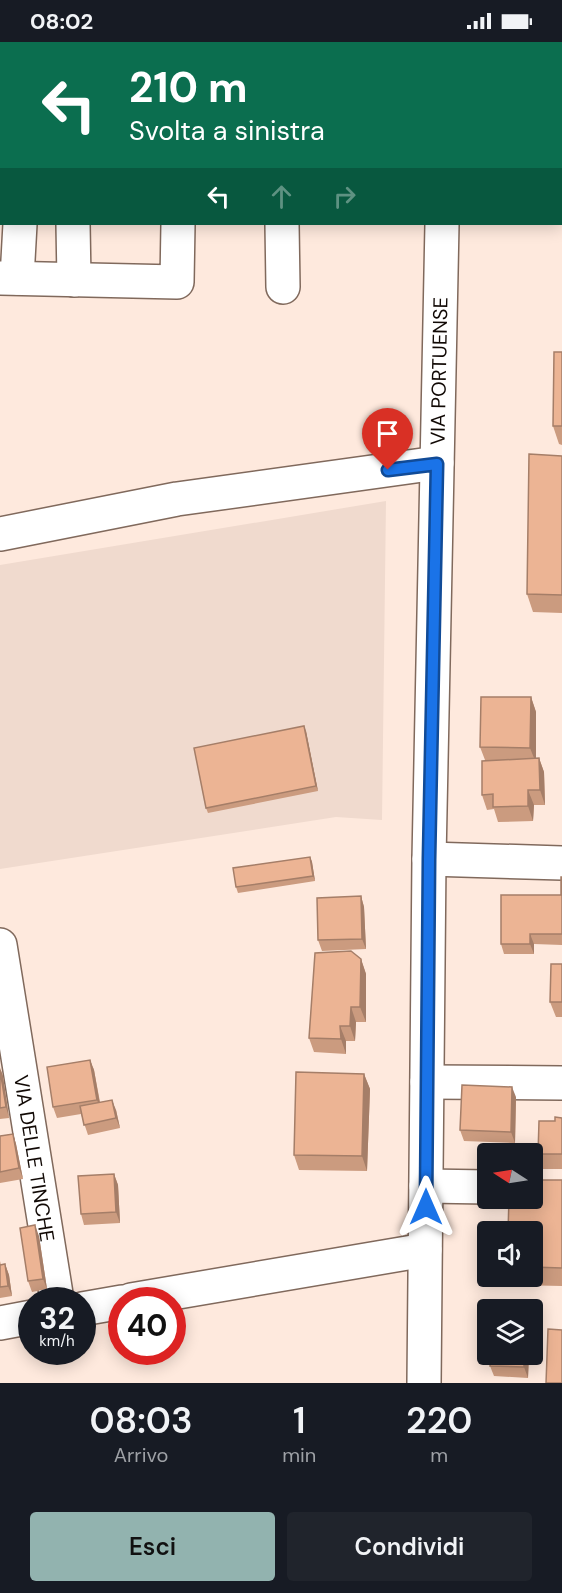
<!DOCTYPE html>
<html lang="it">
<style>
:root{--surface:#171b24;--page:#20242c;--text:#f1f3f6;--muted:#9ea1a6;--accent:#92b3af}
body{margin:0;font-family:"DM Sans",sans-serif;background:var(--page);color:var(--text);height:100vh;display:flex;flex-direction:column;font-size:22px;white-space:nowrap}
*{box-sizing:border-box;margin:0}
p{font-size:20px;color:var(--muted)}
.icon{flex:none;width:33px;height:33px;fill:none;stroke:currentColor;stroke-width:2;stroke-linecap:round;stroke-linejoin:round}
.map{position:relative;height:1341px;overflow:hidden}
.drawer{display:flex;flex-direction:column;background:var(--surface);flex:1}
.drawer>*{flex:none}
.hud{position:absolute;left:0px;top:0px;width:562px;height:183px;box-shadow:0 3px 15px #0003;background:#0b6e4f;color:#fff;overflow:hidden}
.needle{width:39px;rotate:282deg}
.fabs{position:absolute;left:477px;top:1101px;display:grid;gap:12px}
.fabs a{display:grid;place-items:center;width:66px;height:66px;border-radius:6px;background:var(--surface);box-shadow:0 3px 15px #0003;font-size:30px}
.speed{position:absolute;left:18px;top:1245px;display:flex;gap:12px;font-size:30px;font-weight:700;text-align:center}
.speed>*{display:grid;place-content:center;width:78px;height:78px;border-radius:50%;background:var(--surface);box-shadow:0 3px 15px #0003;line-height:1}
.speed small{font-size:15px;font-weight:400}
.speed .limit{border:9px solid #d22;background:#fff;color:#111}
.pin{position:absolute;display:grid;place-items:center;width:51px;height:51px;color:#fff;margin:-62px -26px;border-radius:50% 50% 50% 0;rotate:-45deg;box-shadow:0 0 6px #0007}
.pin .icon{rotate:45deg}
.me{position:absolute;width:66px;margin:-33px;rotate:0deg;stroke-linejoin:round;filter:drop-shadow(0 0 4px #0008)}
.turn{display:flex;align-items:center;gap:21px;height:126px;padding:0 30px;font-size:27px}
.turn .icon{width:78px;height:78px;stroke-width:2.5}
.turn b{display:block;font-size:42px;line-height:51px}
.lanes{display:flex;align-items:center;height:57px;padding:0 30px;background:#0003;justify-content:center;gap:30px;direction:ltr}
.lanes .off{opacity:.35}
.eta{display:flex;justify-content:space-evenly;align-items:center;height:102px;text-align:center}
.eta b{font-size:36px;font-weight:600;line-height:42px}
.primary-button{display:flex;gap:12px;margin-top:auto;padding:12px 30px}
.primary-button a{flex:1;height:69px;border-radius:6px;background:var(--accent);color:#111;font-size:24px;font-weight:600;line-height:69px;text-align:center}
.primary-button a+a{background:var(--page);color:var(--text)}
.status{display:flex;justify-content:space-between;align-items:center;height:42px;padding:0 30px;background:var(--surface);direction:ltr}
.status svg{height:16px;fill:currentColor}
.map>svg:first-child{display:block}
.commercial{fill:#f0dace}
.lines{fill:none;stroke-linecap:round;stroke-linejoin:round}
.minor-casing{stroke:#80695c;stroke-width:36}
.minor{stroke:#fff;stroke-width:33}
.wall{fill:#cb9b7f}
.shaded-wall{fill:#a57e68}
.building{fill:#ecb494;stroke:#a57e68;stroke-width:1.5}
.route-casing{stroke:#114b97;stroke-width:15}
.route{stroke:#1a73e8;stroke-width:10}
.labels{text-anchor:middle;stroke-width:4.5;stroke-linejoin:round;paint-order:stroke}
.street-label{font-size:20px;fill:#110905;stroke:#fffaf6}
</style>
<div class="status"><b>08:02</b><svg viewBox="0 0 49 12"><path d="M0 12V9h3v3zM5 12V6h3v6zM10 12V3h3v9zM15 12V0h3v12zM26 1h20v11H26zM47 4h2v5h-2z"/></svg></div>
<div class="map">
<svg width="562" height="1341" viewBox="0 0 562 1341">
<rect width="100%" height="100%" fill="#fee9dd"/>
<!-- commercial -->
<path class="commercial" d="M386,459L382,778L336,775L0,827V523Z"/>
<g class="lines">
<!-- minor casing -->
<g class="minor-casing">
<g id="minor">
<path d="M78,2V0"/>
<path d="M181,2V0"/>
<path d="M446,2V0"/>
<path d="M0,85H2"/>
<path d="M73,182L74,238"/>
<path d="M282,182L283,245"/>
<path d="M0,236L177,240L178,182"/>
<path d="M17,236L20,182"/>
<path d="M0,492L177,457L437,421"/>
<path d="M429,817L562,821"/>
<path id="s1" d="M0,903L57,1258"/>
<path d="M427,1040L562,1041"/>
<path d="M426,1144L488,1145"/>
<path d="M131,1258L425,1208"/>
<path d="M82,1267L122,1260"/>
<path d="M0,1281L32,1275"/>
<path id="s2" d="M424,1341L429,817L442,182"/>
</g>
</g>
<!-- minor -->
<use href="#minor" class="minor"/>
</g>
<!-- wall -->
<path class="wall" d="M562,310V403L559,402L553,384Z
M562,414V571L533,570L527,552Z
M531,655L536,670V716H539L544,730L545,763H534L533,779L498,780L494,767L487,768L482,753L485,718L480,705Z
M306,689L318,749L208,771L206,766Z
M310,815L312,820L315,839L238,851L236,845Z
M562,835V903L534,902V912H504L501,902L561,853Z
M361,854L364,865L366,907L322,909L318,898Z
M361,917L366,932V980H356L355,999H346V1012L314,1010L309,996Z
M562,922V975H556L550,960Z
M90,1018L94,1028L100,1060L116,1068L120,1086L88,1093L81,1072L57,1076L53,1065Z
M0,1026L3,1034L9,1076L0,1077Z
M364,1032L370,1047L367,1129L299,1128L294,1113Z
M516,1055L515,1101L464,1099L460,1088Z
M562,1076V1127H543L538,1112L555,1079Z
M13,1092L16,1102L23,1137L0,1141V1094Z
M114,1132L118,1143L120,1181L84,1183L81,1172Z
M562,1138V1244L515,1243L511,1234H532V1190Z
M39,1194L47,1247L32,1250L28,1239Z
M0,1219L1,1223L5,1222L9,1233L12,1254L0,1256Z
M491,1312H529L528,1336L494,1334L490,1324Z"/>
<!-- shaded-wall -->
<path class="shaded-wall" d="M531,655L536,670V721L530,706Z
M304,684L306,689L318,749L316,744Z
M539,716L544,730L545,763L540,748Z
M528,748L534,763L533,779L528,764Z
M310,815L312,820L315,839L313,834Z
M361,854L364,865L366,907L362,897Z
M530,892L534,902V912L530,902Z
M361,917L366,932V980L360,965Z
M351,965L356,980L355,999L350,984Z
M340,984L346,999V1012L341,997Z
M90,1018L94,1028L101,1068L97,1058Z
M0,1026L3,1034L9,1076L6,1065Z
M364,1032L370,1047L367,1129L362,1114Z
M512,1045L516,1055L515,1101L511,1090Z
M112,1058L116,1068L120,1086L116,1076Z
M13,1092L16,1102L23,1137L19,1126Z
M114,1132L118,1143L120,1181L116,1170Z
M35,1183L39,1194L47,1247L43,1237Z
M5,1222L9,1233L12,1254L8,1244Z
M524,1312H529L528,1336L524,1325Z"/>
<!-- building -->
<path class="building" d="M554,310H562V384H553Z
M529,412L562,414V553L527,552Z
M481,655H531L530,706L480,705Z
M304,684L316,744L206,766L194,706Z
M539,716L540,748H528V764L493,765V752L482,753V719Z
M310,815L313,834L236,845L233,826Z
M561,835H562V892H530V902H501V853H561Z
M361,854L362,897L318,898L317,856Z
M351,909L361,917L360,965H351L350,984H340L341,997L309,996L315,911Z
M551,922H562V960H550Z
M90,1018L97,1058L53,1065L47,1025Z
M0,1028L6,1065L0,1066Z
M296,1030L364,1032L362,1114L294,1113Z
M462,1043L512,1045L511,1090L460,1088Z
M112,1058L116,1076L84,1083L80,1064Z
M555,1075L562,1076V1112H538L539,1079H555Z
M13,1092L19,1126L0,1130V1094Z
M114,1132L116,1170L81,1172L78,1134Z
M532,1138H562V1226L532,1225V1190H508L509,1156H532Z
M35,1183L43,1237L28,1239L20,1186Z
M5,1222L8,1244L0,1245V1223Z
M548,1287L562,1288V1341H546Z
M491,1312H524V1325L490,1324Z"/>
<g class="lines">
<!-- route casing -->
<g class="route-casing">
<path id="route" d="M388,428L437,422L429,817L426,1165"/>
</g>
<!-- route -->
<use href="#route" class="route"/>
</g>
<g class="labels">
<!-- street labels -->
<g class="street-label">
<text dy="7" stroke="none"><textPath href="#s2" startOffset="1012">VIA PORTUENSE</textPath></text>
<text dy="7" stroke="none"><textPath href="#s1" startOffset="216">VIA DELLE TINCHE</textPath></text>
</g>
</g>
</svg>
<div class="fabs">
<a><svg class="needle" viewBox="-14 -14 28 28"><path d="M0-13l5 13h-10z" fill="#e53935"/><path d="M0 13l5-13h-10z" fill="#9ea1a6"/></svg></a>
<a><svg class="icon" aria-label="sound" viewBox="0 0 24 24"><path d="M4 9h4l5-4v14l-5-4H4zM17 9q2 3 0 6"/></svg></a>
<a><svg class="icon" aria-label="layers" viewBox="0 0 24 24"><path d="M12 4l9 5-9 5-9-5zM3 14l9 5 9-5"/></svg></a>
</div>
<div class="speed"><div>32<small>km/h</small></div><div class="limit">40</div></div>
<div class="pin" style="left:388px;top:428px;background:#d93025"><svg class="icon" aria-label="arrive" viewBox="0 0 24 24"><path d="M6 21V4h12l-3 4 3 4H6"/></svg></div>
<svg class="me" style="left:426px;top:1165px" viewBox="-20 -20 40 40"><path d="M0-17L14 15 0 8-14 15z" fill="#1a73e8" stroke="#fff" stroke-width="4"/></svg>
<div class="hud">
<div class="turn"><svg class="icon" aria-label="left" viewBox="0 0 24 24"><path d="M17 20v-9H6M10 6l-5 5 5 5"/></svg><div><b>210 m</b>Svolta a sinistra</div></div>
<div class="lanes"><svg class="icon" aria-label="left" viewBox="0 0 24 24"><path d="M17 20v-9H6M10 6l-5 5 5 5"/></svg><svg class="icon off" aria-label="ahead" viewBox="0 0 24 24"><path d="M12 20V5M6 11l6-6 6 6"/></svg><svg class="icon off" aria-label="right" viewBox="0 0 24 24"><path d="M7 20v-9h11M14 6l5 5-5 5"/></svg></div>
</div>
</div>
<section class="drawer">
<div class="eta">
<div><b>08:03</b><p>Arrivo</p></div>
<div><b>1</b><p>min</p></div>
<div><b>220</b><p>m</p></div>
</div>
<div class="primary-button"><a>Esci</a><a>Condividi</a></div>
</section>
